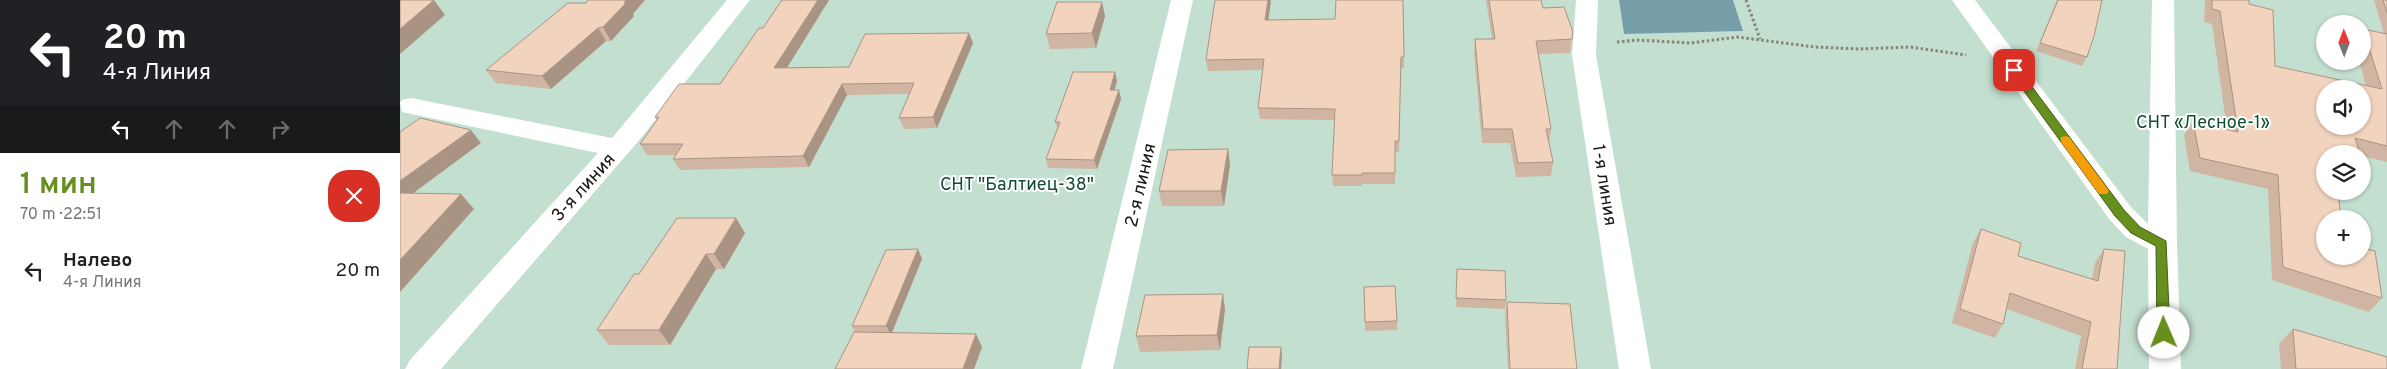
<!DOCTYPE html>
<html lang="ru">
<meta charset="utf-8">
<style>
:root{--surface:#fff;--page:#f2f2f2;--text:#222;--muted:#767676;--accent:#668f1e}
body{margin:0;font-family:Overpass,sans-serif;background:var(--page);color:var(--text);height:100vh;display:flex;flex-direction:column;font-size:19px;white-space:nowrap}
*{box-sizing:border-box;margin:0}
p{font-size:16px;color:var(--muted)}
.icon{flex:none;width:28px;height:28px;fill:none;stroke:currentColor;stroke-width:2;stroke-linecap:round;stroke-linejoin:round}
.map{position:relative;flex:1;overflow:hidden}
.drawer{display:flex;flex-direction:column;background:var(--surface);width:400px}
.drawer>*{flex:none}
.guide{background:#202124;color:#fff;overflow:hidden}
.needle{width:32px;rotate:359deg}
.fabs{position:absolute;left:1916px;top:15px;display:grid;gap:10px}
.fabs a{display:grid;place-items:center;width:55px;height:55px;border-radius:50%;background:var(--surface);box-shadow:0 1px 4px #0004;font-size:25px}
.pin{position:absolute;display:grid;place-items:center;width:42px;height:42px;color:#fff;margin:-21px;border-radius:10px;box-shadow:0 2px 8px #0006}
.me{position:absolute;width:55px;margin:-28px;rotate:359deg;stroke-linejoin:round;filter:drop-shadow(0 0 4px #0008)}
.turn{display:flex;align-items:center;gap:18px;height:105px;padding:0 20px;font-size:22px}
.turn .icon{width:65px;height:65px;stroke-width:2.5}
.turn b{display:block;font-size:35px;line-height:42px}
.lanes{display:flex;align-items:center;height:48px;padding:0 20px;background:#0003;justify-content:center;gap:25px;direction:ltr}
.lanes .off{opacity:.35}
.round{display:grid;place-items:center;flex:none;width:52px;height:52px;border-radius:20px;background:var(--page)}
.head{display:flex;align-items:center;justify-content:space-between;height:85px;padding:0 20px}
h1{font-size:30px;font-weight:600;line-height:38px;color:var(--accent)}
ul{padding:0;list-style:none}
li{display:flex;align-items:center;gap:15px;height:65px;padding:0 20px}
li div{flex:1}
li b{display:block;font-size:19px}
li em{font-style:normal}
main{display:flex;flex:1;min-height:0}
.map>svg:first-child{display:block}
.green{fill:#c3dfcf;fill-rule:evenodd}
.water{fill:#779fa9}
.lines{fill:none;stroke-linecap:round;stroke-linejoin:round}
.path{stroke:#888573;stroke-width:3;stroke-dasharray:2.5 2.5;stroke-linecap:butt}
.minor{fill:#fff;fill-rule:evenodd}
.wall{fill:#d0b5a3}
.shaded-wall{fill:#a99484}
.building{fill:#f2d3bd;stroke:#a99484;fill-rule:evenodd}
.route{fill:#668f1e;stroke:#425d14}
.slow{fill:#f59e0b}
.labels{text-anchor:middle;stroke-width:4;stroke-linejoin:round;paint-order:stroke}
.park-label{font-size:18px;fill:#0f4d33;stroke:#fff}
.street-label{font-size:18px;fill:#19170e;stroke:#fff}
</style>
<main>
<section class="drawer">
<div class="guide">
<div class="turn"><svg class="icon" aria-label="left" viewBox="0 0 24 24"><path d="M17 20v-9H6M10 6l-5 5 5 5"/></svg><div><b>20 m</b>4-я Линия</div></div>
<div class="lanes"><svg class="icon" aria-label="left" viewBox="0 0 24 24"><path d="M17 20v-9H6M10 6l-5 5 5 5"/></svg><svg class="icon off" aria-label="ahead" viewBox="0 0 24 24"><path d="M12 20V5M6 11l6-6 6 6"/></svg><svg class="icon off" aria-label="ahead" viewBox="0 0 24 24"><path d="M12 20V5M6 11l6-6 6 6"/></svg><svg class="icon off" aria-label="right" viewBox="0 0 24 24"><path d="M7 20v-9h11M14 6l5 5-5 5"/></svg></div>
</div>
<div class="head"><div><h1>1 мин</h1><p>70 m · 22:51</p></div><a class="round" style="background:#d93025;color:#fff"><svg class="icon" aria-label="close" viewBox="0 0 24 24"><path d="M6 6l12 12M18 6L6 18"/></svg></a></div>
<ul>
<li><svg class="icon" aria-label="left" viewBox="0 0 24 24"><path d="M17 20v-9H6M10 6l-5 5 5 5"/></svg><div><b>Налево</b><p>4-я Линия</p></div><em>20 m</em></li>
</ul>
</section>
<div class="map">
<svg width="1987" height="369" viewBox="0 0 1987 369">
<rect width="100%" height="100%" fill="#f9f5da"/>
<!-- green -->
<path class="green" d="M0,0H1219L1224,33L1342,31L1333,0H1987V369H0ZM1925,24H1962V61H1925ZM1925,89H1962V126H1925ZM1925,154H1962V191H1925ZM1925,219H1962V256H1925Z"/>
<!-- water -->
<path class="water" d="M1219,0H1333L1343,31L1224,34Z"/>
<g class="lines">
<!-- path -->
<path class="path" d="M1346,0L1360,39
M1217,42L1237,40L1291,43L1337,37L1415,47L1460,49L1510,47L1566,55"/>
<!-- minor -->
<path class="minor" d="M327,0H350L242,137L41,369H5L10,360L198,153L2,112L0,103L2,100L11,98L212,138Z
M771,0H793L713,369H681Z
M1176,0H1198L1196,55L1251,369H1219L1172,55Z
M1552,0H1575L1730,206L1748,224L1752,0H1774L1777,244L1781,369H1749L1748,249L1726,237L1710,220Z"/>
</g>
<!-- wall -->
<path class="wall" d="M382,0H429L387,68L449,67L569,33L573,43L537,128L504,129L499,118L509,94L447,95L409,167L280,170L273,159L275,155H247L240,144L257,121L255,117L320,84L363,28Z
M871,0L868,20L935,19L1003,0L1004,68H1001L999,152H995V184H962V186H933L932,175L935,120L860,119L858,108L863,70L808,71L806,60Z
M1086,0H1141L1143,8L1172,39L1170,53L1139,54L1151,129L1149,143L1153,162L1151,176L1116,177L1110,143H1082L1074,53L1075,39H1092Z
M1657,0H1702L1687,57L1682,66L1636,51Z
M1805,0H1849V4L1875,66L1966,86L1959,61H1962V30L1984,34L1974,0H1987V162L1962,156V154H1925V219L1982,298L1969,312L1872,280L1868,189L1790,171L1784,135L1793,122L1827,129L1812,24L1804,22Z
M186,3L233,14L234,16L211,41H206L151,89L96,83L86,70Z
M705,16L696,48L650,49L646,34Z
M715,72L717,81L714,90H719L721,99L697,169L648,168L646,159L658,129L655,122Z
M828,149L830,165L824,206H762L759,191Z
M1581,229L1618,256L1692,279L1695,263L1704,249L1717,369H1675L1681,336L1607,309L1603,324L1595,338L1552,323L1573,243Z
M345,233L324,269H316L270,345H209L197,330L239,274Z
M518,249L522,259L492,332L582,347L574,369H435L455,332L452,326Z
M1057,269L1106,300L1105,309L1056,307Z
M964,287L997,321V330L965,331Z
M1107,302L1177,369H1108L1105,317Z
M825,309L820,350L740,352L736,336Z
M1893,329L1987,369H1881L1879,344Z"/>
<!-- shaded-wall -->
<path class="shaded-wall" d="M34,0L45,15L0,54V29Z
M226,0H245L233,14L234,16L211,41L203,27Z
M418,0H429L380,79L374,68Z
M868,0H871L867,31L865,20Z
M702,2L705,16L696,48L692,33Z
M198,28L206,41L151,89L142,76Z
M569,33L573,43L537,128L533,117Z
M715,72L717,81L712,99L710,90Z
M442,84L447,95L409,167L403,156Z
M719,90L721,99L697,169L694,160Z
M71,130L81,143L0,203V181Z
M828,149L830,165L824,206L821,191Z
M61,194L74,209L0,292V260Z
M336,218L345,233L324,269L314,254Z
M518,249L522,259L491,335L486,326Z
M306,254L316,269L270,345L259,330Z
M823,294L825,309L820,350L817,335Z
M576,334L582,347L574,369H563Z
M881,347L882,356L881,369H879Z"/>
<!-- building -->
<path class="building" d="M0,0H34L0,29Z
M188,0H226L224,3H226L203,27L198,28L142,76L86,70L168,3H186Z
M382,0H418L374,68L449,67L465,34L569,33L533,117L499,118L514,83L442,84L403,156L273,159L283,144H240L259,117H255L279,84H320L359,28H363Z
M815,0H868L865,20L935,19L936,0H1003L1004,57H1001L999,141H995V173H962V175H932L935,109L858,108L864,59L806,60Z
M1089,0H1141L1143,8L1164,7L1173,32L1172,39L1136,41L1151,129H1146L1153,162L1118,163L1112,129H1083L1075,39H1095Z
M1658,0H1702L1694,36L1687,57L1640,43Z
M1812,0H1849V4L1873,10L1875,66L1982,89L1963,29L1987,34V146L1955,138L1960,154H1945L1933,151V154H1925V191H1938L1941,219H1925V256H1962V248L1975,251L1982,298L1883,267L1878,175L1800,158L1793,122L1838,132L1820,11L1812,9ZM1925,89H1962V126H1925Z
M1983,0H1987V13Z
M657,2H702L692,33L646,34Z
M673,72H715L710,90H719L694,160L646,159L660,122H655Z
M20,118L71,130L0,181V132Z
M828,149L821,191H759L768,150Z
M0,193L61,194L0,260Z
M277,218H336L314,254H306L259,330H197L234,274H239Z
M1581,229L1621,243L1618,256L1698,281L1704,249L1725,251L1717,369H1682L1691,322L1610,293L1603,324L1560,309Z
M518,249L486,326H452L486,250Z
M1057,269L1105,271L1106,300L1056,298Z
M995,286L997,321L965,322L964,287Z
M823,294L817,335L736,336L745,295Z
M1107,302L1170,304L1177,369H1110Z
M1893,329L1987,357V369H1896Z
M454,332L576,334L563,369H435Z
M849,347H881L879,369H847Z"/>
<!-- route -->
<path class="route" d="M1614,67L1618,68L1724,210L1740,227L1766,241L1770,333L1768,337H1759L1757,333L1756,246L1731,233L1715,216L1610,72V68Z"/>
<!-- slow -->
<path class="slow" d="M1665,136L1669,137L1707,188L1709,191L1707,194H1699L1661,142V137Z"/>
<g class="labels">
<!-- park labels -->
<g class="park-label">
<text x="1803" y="128">СНТ «Лесное-1»</text>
<text x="617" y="190">СНТ "Балтиец-38"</text>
</g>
<!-- street labels -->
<g class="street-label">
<text transform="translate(740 185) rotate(-77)" y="6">2-я линия</text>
<text transform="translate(1205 185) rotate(81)" y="6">1-я линия</text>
<text transform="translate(183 187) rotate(-48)" y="6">3-я линия</text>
</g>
</g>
</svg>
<div class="fabs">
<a><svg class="needle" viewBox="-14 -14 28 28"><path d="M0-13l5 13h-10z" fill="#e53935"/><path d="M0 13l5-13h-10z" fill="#767676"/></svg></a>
<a><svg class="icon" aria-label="sound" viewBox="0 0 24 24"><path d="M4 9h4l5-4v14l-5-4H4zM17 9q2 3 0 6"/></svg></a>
<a><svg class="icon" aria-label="layers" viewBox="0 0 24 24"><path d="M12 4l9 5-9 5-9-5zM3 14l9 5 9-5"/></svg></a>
<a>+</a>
</div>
<div class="pin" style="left:1614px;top:70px;background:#d93025"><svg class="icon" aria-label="arrive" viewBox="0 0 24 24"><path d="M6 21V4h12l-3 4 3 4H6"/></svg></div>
<svg class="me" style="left:1764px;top:333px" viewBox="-20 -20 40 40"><circle r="19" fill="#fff"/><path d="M0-13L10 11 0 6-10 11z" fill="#668f1e"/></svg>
</div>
</main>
